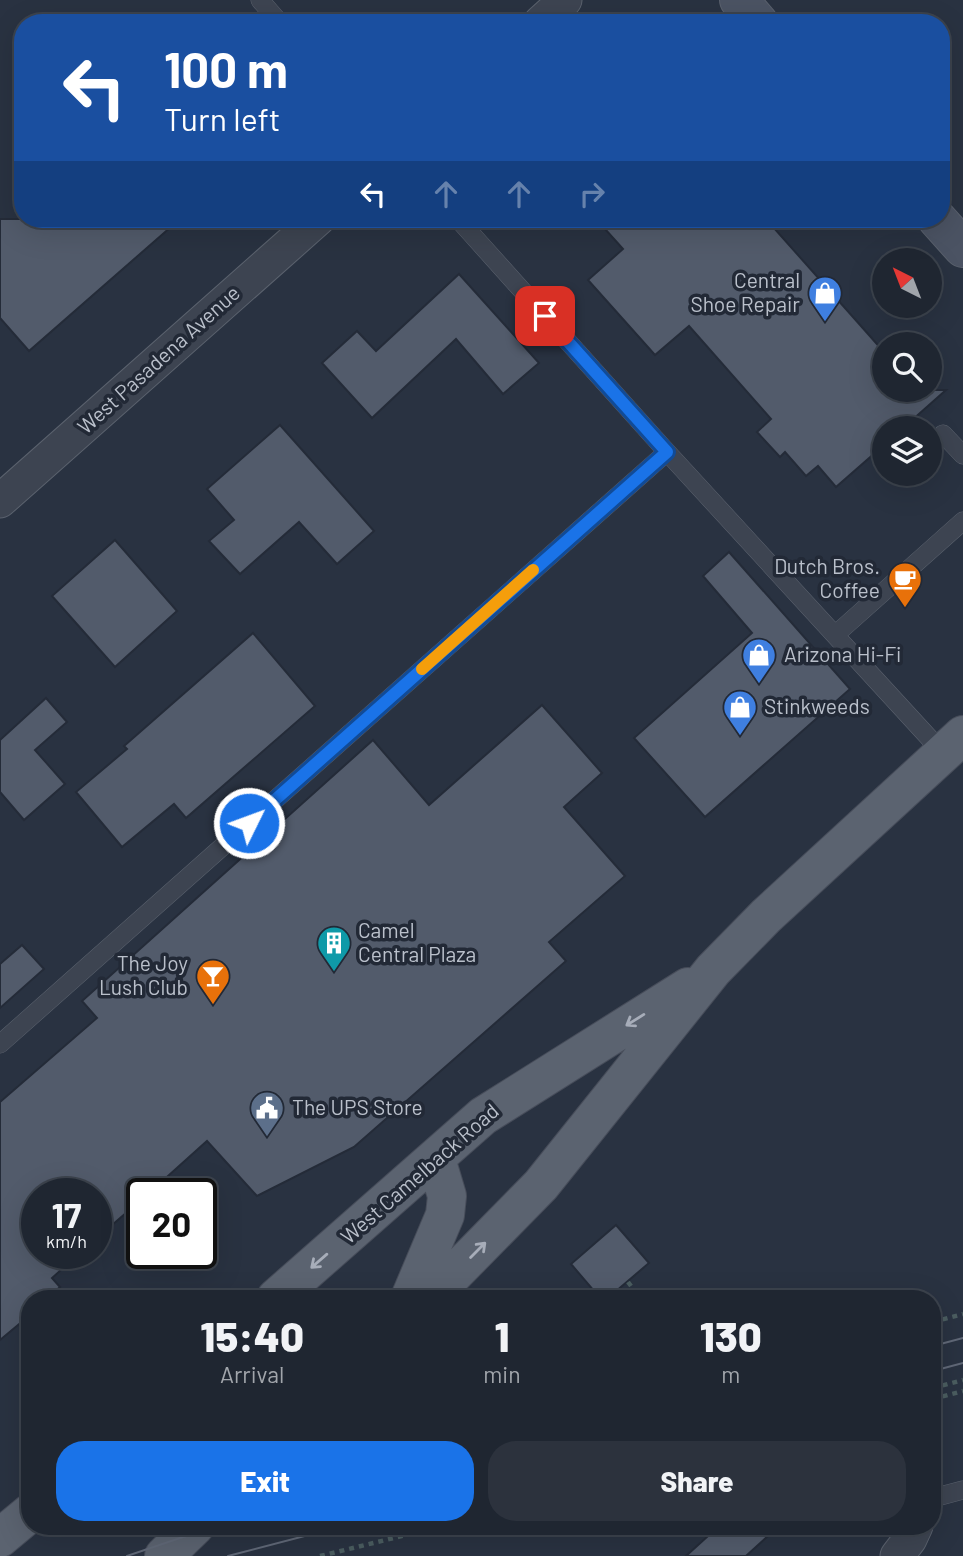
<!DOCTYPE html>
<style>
:root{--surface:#1f2631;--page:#2c323d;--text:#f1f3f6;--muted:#a1a5ab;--line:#3c434d;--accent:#1a73e8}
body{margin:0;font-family:Barlow,sans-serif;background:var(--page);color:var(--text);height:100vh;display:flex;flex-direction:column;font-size:26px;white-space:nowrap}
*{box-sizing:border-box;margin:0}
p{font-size:23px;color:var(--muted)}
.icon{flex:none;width:38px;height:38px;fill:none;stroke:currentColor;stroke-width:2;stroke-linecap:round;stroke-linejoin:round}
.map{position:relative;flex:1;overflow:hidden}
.side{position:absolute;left:21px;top:1290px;width:920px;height:245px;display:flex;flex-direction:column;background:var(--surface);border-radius:28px;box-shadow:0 7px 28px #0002,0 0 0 2px var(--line)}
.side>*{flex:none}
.guide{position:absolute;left:14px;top:14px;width:936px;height:214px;border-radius:28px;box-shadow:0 7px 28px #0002,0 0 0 2px var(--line);background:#1a4fa0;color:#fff;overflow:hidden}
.needle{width:46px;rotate:318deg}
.controls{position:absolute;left:872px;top:248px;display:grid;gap:14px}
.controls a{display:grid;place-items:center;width:70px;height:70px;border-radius:50%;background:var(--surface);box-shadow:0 7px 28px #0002,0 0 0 2px var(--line);font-size:35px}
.speed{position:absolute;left:21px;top:1178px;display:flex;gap:14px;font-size:35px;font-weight:700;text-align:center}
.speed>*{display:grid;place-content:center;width:91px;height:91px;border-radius:50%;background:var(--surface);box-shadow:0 7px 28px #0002,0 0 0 2px var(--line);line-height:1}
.speed small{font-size:18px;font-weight:400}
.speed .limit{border:4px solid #111;border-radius:10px;background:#fff;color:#111}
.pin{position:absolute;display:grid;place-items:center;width:60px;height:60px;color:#fff;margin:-30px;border-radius:14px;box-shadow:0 4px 10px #0006}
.me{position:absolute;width:77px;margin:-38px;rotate:48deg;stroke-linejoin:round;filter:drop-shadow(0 0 5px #0008)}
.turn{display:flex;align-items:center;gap:24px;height:147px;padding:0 35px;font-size:32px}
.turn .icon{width:91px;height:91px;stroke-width:2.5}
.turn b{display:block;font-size:49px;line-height:60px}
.lanes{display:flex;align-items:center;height:66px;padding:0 35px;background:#0003;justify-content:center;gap:35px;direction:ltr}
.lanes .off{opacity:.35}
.eta{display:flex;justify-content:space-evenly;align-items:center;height:119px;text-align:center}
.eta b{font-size:42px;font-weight:800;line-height:49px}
.action{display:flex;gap:14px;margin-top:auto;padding:14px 35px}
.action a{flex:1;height:80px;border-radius:28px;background:var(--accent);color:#fff;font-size:28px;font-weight:800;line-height:80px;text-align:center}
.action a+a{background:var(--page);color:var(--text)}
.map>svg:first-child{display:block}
.building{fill:#525b6b;stroke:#242b38;stroke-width:2}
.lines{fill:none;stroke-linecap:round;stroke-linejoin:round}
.lane-casing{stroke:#5b626e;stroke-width:19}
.street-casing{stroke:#5b626e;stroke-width:35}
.secondary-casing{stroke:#5b626e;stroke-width:40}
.primary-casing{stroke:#474d5a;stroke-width:40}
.path{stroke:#4b5d60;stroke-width:4.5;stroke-dasharray:5 5;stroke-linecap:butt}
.lane{stroke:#3d4451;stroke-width:18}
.street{stroke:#3d4451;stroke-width:33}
.secondary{stroke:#4b5363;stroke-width:38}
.primary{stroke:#5b6370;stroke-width:38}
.tram{stroke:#606877;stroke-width:2}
.oneway{stroke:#a7adb9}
.route-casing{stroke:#114b97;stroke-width:18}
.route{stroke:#1a73e8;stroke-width:12}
.slow{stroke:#f59e0b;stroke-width:12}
.labels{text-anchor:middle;stroke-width:7;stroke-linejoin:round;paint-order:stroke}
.poi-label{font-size:21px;fill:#bac0cb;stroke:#222936;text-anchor:start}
.street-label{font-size:21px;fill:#bac0cb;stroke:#222936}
</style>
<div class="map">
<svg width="963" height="1556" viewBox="0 0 963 1556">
<rect width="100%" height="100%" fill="#293241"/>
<!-- building -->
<path class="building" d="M0,219H180L29,351L0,318Z
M596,219H766L884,352V390H946L902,429H884V445L836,487L818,466L806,476L785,452L780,457L757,432L771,419L689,326L655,355L588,280L623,249Z
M459,274L539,363L503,394L456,339L372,418L322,363L357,331L376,351Z
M280,425L374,531L337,564L299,522L240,574L209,541L234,520L207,489Z
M115,540L177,611L115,667L52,596Z
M729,552L850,689L705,817L634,738L752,633L703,576Z
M253,633L315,706L186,818L174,804L122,847L76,792L127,749L124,746Z
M46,698L67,722L35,750L65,784L24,820L0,792V740Z
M542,705L602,773L564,807L625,876L549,942L566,961L354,1147L257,1196L207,1141L148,1194H142V1199L96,1239V1194H37V1253H80L52,1278L60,1287L48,1298H30V1315L0,1340V1102L97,1018L82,1001L373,740L429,805Z
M22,945L44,969L0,1008V964Z
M616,1225L649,1263L608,1298H600L571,1264Z
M719,1526H779L746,1556H686Z"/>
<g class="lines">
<!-- lane casing -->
<g class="lane-casing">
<path id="lane" d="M260,0L280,23
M458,219L667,452L943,753
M943,434L963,455
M835,635L963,521
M0,1044L667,452
M933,1498L963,1490"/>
</g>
<!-- street casing -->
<g class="street-casing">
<path id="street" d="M540,23L565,0
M0,501L318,219
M897,1556L910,1539L916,1526"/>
</g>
<!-- secondary casing -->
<g class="secondary-casing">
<path id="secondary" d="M739,0L759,23
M937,219L963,248"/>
</g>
<!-- primary casing -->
<g class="primary-casing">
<path id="primary" d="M276,1298L483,1116L688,987
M410,1298L445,1215L447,1196L436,1159
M430,1298L541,1185L713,970L766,916L963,735
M0,1538L30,1513
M164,1556L195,1526"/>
</g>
<!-- path -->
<path class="path" d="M628,1282L640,1298
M933,1322L963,1314
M933,1388L963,1380
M933,1399L963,1391
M320,1556L443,1526"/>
<!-- lane -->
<use href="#lane" class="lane"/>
<!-- street -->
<use href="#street" class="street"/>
<!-- secondary -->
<use href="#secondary" class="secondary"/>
<!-- primary -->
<use href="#primary" class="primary"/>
<!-- tram -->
<path class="tram" d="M933,1346L963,1338
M933,1371L963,1363
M127,1556L183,1537L229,1526
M228,1556L343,1526"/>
</g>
<!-- one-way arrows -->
<defs><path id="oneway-shaft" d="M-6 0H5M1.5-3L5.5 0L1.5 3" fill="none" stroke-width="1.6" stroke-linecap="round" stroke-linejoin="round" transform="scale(1.75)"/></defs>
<g class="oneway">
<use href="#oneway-shaft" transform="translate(635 1020) rotate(148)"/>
<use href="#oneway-shaft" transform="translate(478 1250) rotate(-45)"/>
<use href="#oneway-shaft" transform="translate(319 1261) rotate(139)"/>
</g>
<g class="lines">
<!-- route casing -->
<g class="route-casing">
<path id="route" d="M249,823L667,452L545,316"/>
</g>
<!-- route -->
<use href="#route" class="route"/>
<!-- slow -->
<path class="slow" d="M422,669L533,570"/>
</g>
<!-- icons -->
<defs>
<g id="shop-pin" transform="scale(1.75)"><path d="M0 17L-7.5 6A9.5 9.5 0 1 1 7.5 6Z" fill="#3f7fe0" stroke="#222936"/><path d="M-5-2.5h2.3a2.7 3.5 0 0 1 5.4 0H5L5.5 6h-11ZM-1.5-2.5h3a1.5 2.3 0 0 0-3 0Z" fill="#fff"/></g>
<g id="cafe-pin" transform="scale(1.75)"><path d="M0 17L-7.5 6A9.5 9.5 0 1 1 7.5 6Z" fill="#e8710a" stroke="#222936"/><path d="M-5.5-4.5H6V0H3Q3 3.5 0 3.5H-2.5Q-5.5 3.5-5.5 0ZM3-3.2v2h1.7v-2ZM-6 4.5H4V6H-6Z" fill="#fff"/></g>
<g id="building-pin" transform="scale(1.75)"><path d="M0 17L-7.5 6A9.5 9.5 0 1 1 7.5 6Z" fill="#0f9aa8" stroke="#222936"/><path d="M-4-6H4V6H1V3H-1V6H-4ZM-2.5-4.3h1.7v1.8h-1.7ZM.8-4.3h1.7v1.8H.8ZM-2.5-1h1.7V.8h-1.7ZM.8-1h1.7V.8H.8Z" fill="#fff"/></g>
<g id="bar-pin" transform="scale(1.75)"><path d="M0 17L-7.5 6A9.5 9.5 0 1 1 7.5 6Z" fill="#e8710a" stroke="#222936"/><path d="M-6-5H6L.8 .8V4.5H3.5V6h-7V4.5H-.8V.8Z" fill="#fff"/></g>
<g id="civic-pin" transform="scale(1.75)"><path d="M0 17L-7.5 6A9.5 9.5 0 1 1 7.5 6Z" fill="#5c6f8a" stroke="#222936"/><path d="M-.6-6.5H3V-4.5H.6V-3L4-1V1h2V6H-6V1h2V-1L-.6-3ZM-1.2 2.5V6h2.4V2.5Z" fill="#fff"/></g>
</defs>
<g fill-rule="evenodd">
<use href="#shop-pin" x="825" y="293"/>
<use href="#cafe-pin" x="905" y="579"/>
<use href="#shop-pin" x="759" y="655"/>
<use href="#shop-pin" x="740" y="707"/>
<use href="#building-pin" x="334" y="943"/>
<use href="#bar-pin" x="213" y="976"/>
<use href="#civic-pin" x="267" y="1108"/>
</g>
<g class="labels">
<!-- poi labels -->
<g class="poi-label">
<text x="800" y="288" text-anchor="end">Central<tspan x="800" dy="24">Shoe Repair</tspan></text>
<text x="880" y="574" text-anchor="end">Dutch Bros.<tspan x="880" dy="24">Coffee</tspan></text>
<text x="784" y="662">Arizona Hi-Fi</text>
<text x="764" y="714">Stinkweeds</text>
<text x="358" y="938">Camel<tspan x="358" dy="24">Central Plaza</tspan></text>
<text x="188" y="971" text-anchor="end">The Joy<tspan x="188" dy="24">Lush Club</tspan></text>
<text x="292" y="1115">The UPS Store</text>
</g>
<!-- street labels -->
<g class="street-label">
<text transform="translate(159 360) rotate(-42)" y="7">West Pasadena Avenue</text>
<text transform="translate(420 1174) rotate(-41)" y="7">West Camelback Road</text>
</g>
</g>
</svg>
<div class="controls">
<a><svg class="needle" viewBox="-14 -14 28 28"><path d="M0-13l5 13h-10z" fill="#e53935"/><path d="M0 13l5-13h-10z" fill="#a1a5ab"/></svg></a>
<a><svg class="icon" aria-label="search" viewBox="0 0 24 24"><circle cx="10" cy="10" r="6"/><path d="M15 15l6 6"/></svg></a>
<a><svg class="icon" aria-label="layers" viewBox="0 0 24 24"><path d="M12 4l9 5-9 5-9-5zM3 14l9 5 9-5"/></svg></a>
</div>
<div class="speed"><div>17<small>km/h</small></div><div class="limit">20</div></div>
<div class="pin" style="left:545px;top:316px;background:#d93025"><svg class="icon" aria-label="arrive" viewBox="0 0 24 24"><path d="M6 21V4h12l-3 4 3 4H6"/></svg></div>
<svg class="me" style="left:249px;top:823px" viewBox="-20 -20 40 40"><circle r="17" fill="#1a73e8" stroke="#fff" stroke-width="3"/><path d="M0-11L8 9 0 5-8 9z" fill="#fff"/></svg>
<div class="guide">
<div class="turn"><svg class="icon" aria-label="left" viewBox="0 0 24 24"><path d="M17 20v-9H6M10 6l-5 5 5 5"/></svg><div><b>100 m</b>Turn left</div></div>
<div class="lanes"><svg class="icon" aria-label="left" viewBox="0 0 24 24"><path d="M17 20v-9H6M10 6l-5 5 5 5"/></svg><svg class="icon off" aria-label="ahead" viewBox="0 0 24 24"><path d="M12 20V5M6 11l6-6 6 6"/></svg><svg class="icon off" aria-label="ahead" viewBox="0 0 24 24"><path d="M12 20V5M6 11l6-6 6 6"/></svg><svg class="icon off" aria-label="right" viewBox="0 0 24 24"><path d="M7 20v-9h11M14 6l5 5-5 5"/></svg></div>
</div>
<section class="side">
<div class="eta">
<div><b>15:40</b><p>Arrival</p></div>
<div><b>1</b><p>min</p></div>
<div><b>130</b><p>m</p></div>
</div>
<div class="action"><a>Exit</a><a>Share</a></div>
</section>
</div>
